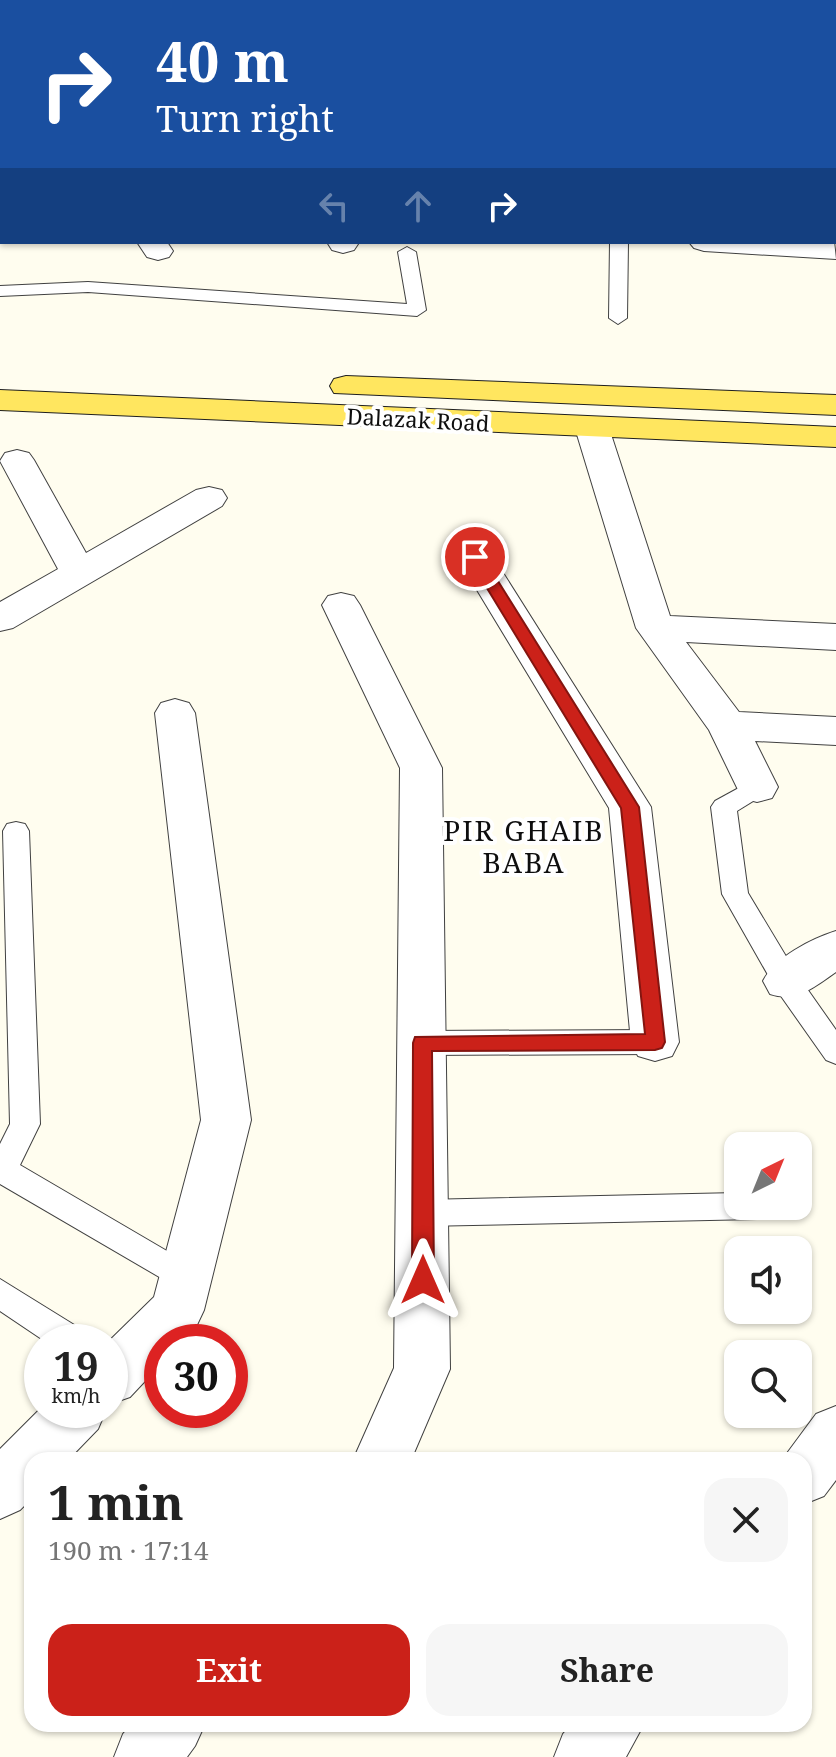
<!DOCTYPE html>
<meta charset="utf-8">
<style>
:root{--surface:#fff;--page:#f6f6f6;--text:#222;--muted:#767676;--accent:#cb2119}
body{margin:0;font-family:"Noto Serif",serif;background:var(--page);color:var(--text);height:100vh;display:flex;flex-direction:column;font-size:30px;white-space:nowrap}
*{box-sizing:border-box;margin:0}
p{font-size:26px;color:var(--muted)}
.icon{flex:none;width:44px;height:44px;fill:none;stroke:currentColor;stroke-width:2;stroke-linecap:round;stroke-linejoin:round}
.map{position:relative;flex:1;overflow:hidden}
.sheet{position:absolute;left:24px;top:1452px;width:788px;height:280px;display:flex;flex-direction:column;background:var(--surface);border-radius:24px;box-shadow:0 2px 6px #0004}
.sheet>*{flex:none}
.top-card{position:absolute;left:0px;top:0px;width:836px;height:244px;box-shadow:0 2px 6px #0004;background:#1a4fa0;color:#fff;overflow:hidden}
.needle{width:52px;rotate:43deg}
.controls{position:absolute;left:724px;top:1132px;display:grid;gap:16px}
.controls a{display:grid;place-items:center;width:88px;height:88px;border-radius:16px;background:var(--surface);box-shadow:0 2px 6px #0004;font-size:40px}
.speed{position:absolute;left:24px;top:1324px;display:flex;gap:16px;font-size:40px;font-weight:700;text-align:center}
.speed>*{display:grid;place-content:center;width:104px;height:104px;border-radius:50%;background:var(--surface);box-shadow:0 2px 6px #0004;line-height:1}
.speed small{font-size:20px;font-weight:400}
.speed .limit{border:12px solid #d22;background:#fff;color:#111}
.pin{position:absolute;display:grid;place-items:center;width:68px;height:68px;color:#fff;margin:-34px;border:4px solid #fff;border-radius:50%;box-shadow:0 2px 8px #0007}
.me{position:absolute;width:88px;margin:-44px;rotate:0deg;stroke-linejoin:round;filter:drop-shadow(0 0 6px #0008)}
.turn{display:flex;align-items:center;gap:28px;height:168px;padding:0 24px;font-size:36px}
.turn .icon{width:104px;height:104px;stroke-width:2.5}
.turn b{display:block;font-size:56px;line-height:68px}
.lanes{display:flex;align-items:center;height:76px;padding:0 24px;background:#0003;justify-content:center;gap:40px;direction:ltr}
.lanes .off{opacity:.35}
.round{display:grid;place-items:center;flex:none;width:84px;height:84px;border-radius:24px;background:var(--page)}
.summary{display:flex;align-items:center;justify-content:space-between;height:136px;padding:0 24px}
h1{font-size:48px;font-weight:700;line-height:60px}
.primary-button{display:flex;gap:16px;margin-top:auto;padding:16px 24px}
.primary-button a{flex:1;height:92px;border-radius:24px;background:var(--accent);color:#fff;font-size:32px;font-weight:700;line-height:92px;text-align:center}
.primary-button a+a{background:var(--page);color:var(--text)}
.map>svg:first-child{display:block}
.lines{fill:none;stroke-linecap:round;stroke-linejoin:round}
.service-casing{stroke:#414141;stroke-width:2}
.minor-casing{stroke:#414141;stroke-width:2}
.primary-casing{stroke:#1f1f1f;stroke-width:2}
.service{fill:#fff;fill-rule:evenodd}
.minor{fill:#fff;fill-rule:evenodd}
.primary{fill:#ffe65f;fill-rule:evenodd}
.route{fill:#cb2119;stroke:#841510;stroke-width:2}
.labels{text-anchor:middle;stroke-width:8;stroke-linejoin:round;paint-order:stroke}
.far-street-label{font-size:22px;fill:#0e0e0e;stroke:#fff}
.neighbourhood-label{font-size:28px;letter-spacing:2px;fill:#0e0e0e;stroke:#fff}
</style>
<div class="map">
<svg width="836" height="1757" viewBox="0 0 836 1757">
<rect width="100%" height="100%" fill="#fffdef"/>
<g class="lines">
<!-- service casing -->
<g class="service-casing">
<path id="service" d="M610,242H628L627,318L618,324L609,318Z
M407,247L416,252L426,310L417,316L88,292L0,296V286L88,282L407,304L398,252Z
M757,778L766,781L769,787L766,793L737,811L748,893L796,973L836,1030V1064L826,1060L776,989L722,894L711,807L715,801Z
M16,822L25,824L29,831L40,1124L20,1165L196,1268L201,1278L196,1288L185,1292L0,1184V1144L10,1124L3,831L7,824Z
M655,1030L665,1034L669,1042L665,1050L655,1054L422,1055L412,1051L408,1043L412,1035L422,1031Z
M738,1193V1206H772L768,1215L757,1219L423,1226L412,1223L408,1213L412,1203L423,1200Z
M0,1279L84,1331L89,1342H46L0,1311Z"/>
</g>
<!-- minor casing -->
<g class="minor-casing">
<path id="minor" d="M153,0H189L152,2Z
M290,0H315L316,2H291Z
M367,0H392L366,2Z
M584,0H609L610,2H585Z
M745,0H769L770,2H746Z
M0,19H2V33H0Z
M834,31H836V47H834Z
M834,93H836V109H834Z
M0,102H2V118H0Z
M834,241L836,259L704,251L694,248L689,242Z
M137,242H167L173,251L169,257L158,260L147,257Z
M327,242H357L358,244L354,250L343,253L332,250Z
M592,418L604,421L609,428L670,616L836,624V650L686,642L739,712L836,717V745L755,741L778,787L772,798L757,802L742,798L709,730L636,628L575,428L580,421Z
M17,450L29,453L34,460L86,553L196,490L209,487L222,490L227,498L222,506L13,628L0,631V602L58,569L0,461L5,453Z
M475,545L488,549L651,807L679,1042L672,1056L655,1061L638,1056L631,1042L609,808L457,557L462,549Z
M341,593L354,596L360,605L442,768L450,1369L411,1460H353L394,1368L400,768L322,605L328,596Z
M175,699L189,703L195,713L251,1120L204,1310L196,1327L182,1342H162V1363L130,1397L110,1404L108,1342L154,1297L201,1120L155,713L161,703Z
M836,931V972C814,987 797,1003 770,994L763,981C775,957 811,939 836,931Z
M836,1406V1480L824,1496L804,1504V1460H782L816,1414Z
M42,1407V1410H106L98,1429L68,1460H32V1498L20,1510L0,1519V1449Z
M132,1724H205L195,1746L187,1757H114L123,1734Z
M572,1724H644L626,1757H554L563,1734Z"/>
</g>
<!-- primary casing -->
<g class="primary-casing">
<path id="primary" d="M346,376L836,395V415L334,393L330,386L334,379Z
M0,390L836,427V447L0,410Z"/>
</g>
<!-- service -->
<use href="#service" class="service"/>
<!-- minor -->
<use href="#minor" class="minor"/>
<!-- primary -->
<use href="#primary" class="primary"/>
</g>
<!-- route -->
<path class="route" d="M475,552L483,557L639,807L665,1042L662,1048L655,1050L432,1051L434,1280L431,1287L423,1290L415,1287L412,1280L413,1043L415,1037L645,1034L621,808L468,557Z"/>
<g class="labels">
<!-- far-street labels -->
<g class="far-street-label">
<text transform="translate(418 420) rotate(3)" y="8">Dalazak Road</text>
</g>
<!-- neighbourhood labels -->
<g class="neighbourhood-label">
<text x="524" y="841">PIR GHAIB<tspan x="524" dy="32">BABA</tspan></text>
</g>
</g>
</svg>
<div class="controls">
<a><svg class="needle" viewBox="-14 -14 28 28"><path d="M0-13l5 13h-10z" fill="#e53935"/><path d="M0 13l5-13h-10z" fill="#767676"/></svg></a>
<a><svg class="icon" aria-label="sound" viewBox="0 0 24 24"><path d="M4 9h4l5-4v14l-5-4H4zM17 9q2 3 0 6"/></svg></a>
<a><svg class="icon" aria-label="search" viewBox="0 0 24 24"><circle cx="10" cy="10" r="6"/><path d="M15 15l6 6"/></svg></a>
</div>
<div class="speed"><div>19<small>km/h</small></div><div class="limit">30</div></div>
<div class="pin" style="left:475px;top:557px;background:#d93025"><svg class="icon" aria-label="arrive" viewBox="0 0 24 24"><path d="M6 21V4h12l-3 4 3 4H6"/></svg></div>
<svg class="me" style="left:423px;top:1280px" viewBox="-20 -20 40 40"><path d="M0-17L14 15 0 8-14 15z" fill="#cb2119" stroke="#fff" stroke-width="4"/></svg>
<div class="top-card">
<div class="turn"><svg class="icon" aria-label="right" viewBox="0 0 24 24"><path d="M7 20v-9h11M14 6l5 5-5 5"/></svg><div><b>40 m</b>Turn right</div></div>
<div class="lanes"><svg class="icon off" aria-label="left" viewBox="0 0 24 24"><path d="M17 20v-9H6M10 6l-5 5 5 5"/></svg><svg class="icon off" aria-label="ahead" viewBox="0 0 24 24"><path d="M12 20V5M6 11l6-6 6 6"/></svg><svg class="icon" aria-label="right" viewBox="0 0 24 24"><path d="M7 20v-9h11M14 6l5 5-5 5"/></svg></div>
</div>
<section class="sheet">
<div class="summary"><div><h1>1 min</h1><p>190 m · 17:14</p></div><a class="round"><svg class="icon" aria-label="close" viewBox="0 0 24 24"><path d="M6 6l12 12M18 6L6 18"/></svg></a></div>
<div class="primary-button"><a>Exit</a><a>Share</a></div>
</section>
</div>
